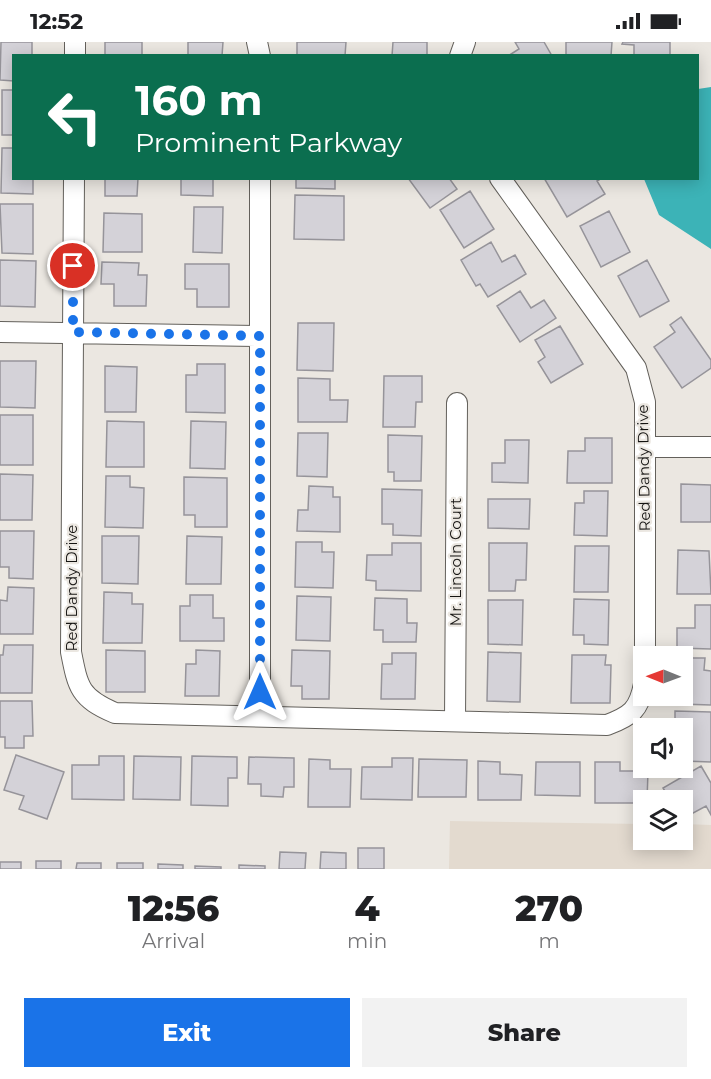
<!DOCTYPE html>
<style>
:root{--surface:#fff;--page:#f2f2f2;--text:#202124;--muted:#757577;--accent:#1a73e8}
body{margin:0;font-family:Montserrat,sans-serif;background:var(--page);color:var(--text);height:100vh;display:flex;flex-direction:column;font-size:22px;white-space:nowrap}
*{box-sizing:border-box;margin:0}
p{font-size:20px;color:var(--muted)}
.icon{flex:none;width:33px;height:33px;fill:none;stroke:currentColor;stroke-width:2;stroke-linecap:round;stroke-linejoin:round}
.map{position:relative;height:827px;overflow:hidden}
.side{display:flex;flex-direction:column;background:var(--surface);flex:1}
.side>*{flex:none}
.top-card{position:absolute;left:12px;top:12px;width:687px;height:126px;border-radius:0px;box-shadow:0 3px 15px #0003;background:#0b6e4f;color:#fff;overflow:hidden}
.needle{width:39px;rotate:271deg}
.controls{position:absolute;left:633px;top:604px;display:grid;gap:12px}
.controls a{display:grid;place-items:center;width:60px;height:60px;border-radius:0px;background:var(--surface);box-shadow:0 3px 15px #0003;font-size:30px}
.pin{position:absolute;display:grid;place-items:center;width:51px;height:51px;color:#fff;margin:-26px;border:3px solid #fff;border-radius:50%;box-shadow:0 2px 6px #0007}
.me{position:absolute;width:66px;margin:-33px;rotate:0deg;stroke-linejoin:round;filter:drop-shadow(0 0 4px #0008)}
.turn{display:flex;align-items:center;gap:21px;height:126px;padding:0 24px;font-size:27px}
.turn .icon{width:78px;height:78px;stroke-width:2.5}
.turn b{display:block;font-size:42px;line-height:51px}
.eta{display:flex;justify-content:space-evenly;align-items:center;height:102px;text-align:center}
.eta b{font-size:36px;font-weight:800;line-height:42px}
.action{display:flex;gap:12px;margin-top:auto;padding:12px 24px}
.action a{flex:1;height:69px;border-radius:0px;background:var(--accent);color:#fff;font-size:24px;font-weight:800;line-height:69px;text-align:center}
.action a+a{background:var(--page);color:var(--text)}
.status{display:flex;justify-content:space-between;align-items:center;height:42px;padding:0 30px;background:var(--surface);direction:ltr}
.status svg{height:16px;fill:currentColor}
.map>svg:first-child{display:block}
.built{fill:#e3dacf}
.water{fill:#3cb3b7}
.building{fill:#d4d2d8;stroke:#96949a;stroke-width:1.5}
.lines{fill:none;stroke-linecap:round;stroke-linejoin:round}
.minor-casing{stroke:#63605b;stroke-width:22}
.minor{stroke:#fff;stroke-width:20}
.route{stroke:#1a73e8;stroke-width:10;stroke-dasharray:0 18}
.labels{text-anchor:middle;stroke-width:4.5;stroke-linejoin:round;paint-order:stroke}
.street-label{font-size:15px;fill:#151412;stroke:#ebe7e1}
</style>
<div class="status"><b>12:52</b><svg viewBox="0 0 49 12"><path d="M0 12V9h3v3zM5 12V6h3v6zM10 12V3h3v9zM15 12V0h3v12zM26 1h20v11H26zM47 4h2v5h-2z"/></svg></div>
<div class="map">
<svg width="711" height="827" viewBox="0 0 711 827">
<rect width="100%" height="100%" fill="#ebe7e1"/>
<!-- built -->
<path class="built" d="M450,779L643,782L644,798H682L683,782L711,783V827H449Z"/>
<!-- water -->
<path class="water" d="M711,45V207L659,173L644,137L698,136V47Z"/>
<!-- building -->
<path class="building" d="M1,0H32V14H14V39L0,38Z
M105,0H142V14H105Z
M188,0H223L222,14H188Z
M297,0H346L345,14H297Z
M393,0H427V14H392Z
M515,0H544L552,14H508L519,7Z
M566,0H612L611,14H566Z
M623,0H670V14H634V3L622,2Z
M2,48H14V93H2Z
M2,106H14V136H33V152L1,151Z
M105,136H138L137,154H105Z
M181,136H213V154L181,153Z
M296,136H335V147L296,146Z
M408,136H449L457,147L430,166Z
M544,136H602L597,139L605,152L567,175Z
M470,149L494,187L464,206L440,168Z
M295,153L344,154V198L294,197Z
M0,162H33V212L2,211Z
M194,165H223L222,211L193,210Z
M609,169L630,210L601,225L580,184Z
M104,171L142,172V210H103Z
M491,200L502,220L515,213L526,232L488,255L480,242L476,244L461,218Z
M0,218L36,219L35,265L0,264Z
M647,218L669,259L640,275L618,234Z
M102,220L139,221L138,233H147L146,264H114V242H101Z
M185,222H229V265H197V247H185Z
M520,249L531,266L544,258L556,276L520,300L497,264Z
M681,275L711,318V326L682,346L654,305L675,290L670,283Z
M298,281H334L333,329L297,328Z
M560,284L583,322L551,341L538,320L545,315L535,298Z
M0,319H36L35,366L0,365Z
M197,322H225V371L186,370V333H197Z
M105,324L137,325L136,370H105Z
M384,334H422V360H416L415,385H383Z
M298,336L330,337V358H348L347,380H298Z
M0,373H33V423H0Z
M107,379L144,380V425H106Z
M191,379L226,380L225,427L190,426Z
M298,391H328L327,435L297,434Z
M388,393L422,394L421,439H394V430H388Z
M585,396H612V441H567L568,409H585Z
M505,398H529L528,441L492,440V421H505Z
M0,432L33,433L32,478H0Z
M106,434H130V445L144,446L143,486L105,485Z
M184,435L227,436V485H195V473H184Z
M681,442L711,443V480H681Z
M309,444L333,445V455H340V490L297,489L298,468H308Z
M382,447L422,448L421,494L393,493V482H382Z
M584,449H608L607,494L574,493L575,461H584Z
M488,457H530L529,487L488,486Z
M0,489H34L33,537L9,536V525H0Z
M102,494H139L138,542L102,541Z
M187,494L222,495L221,542H186Z
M296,500H322V510H334L333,546L295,545Z
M392,501H421V549L376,548V539L366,538L367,513H392Z
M489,501H527L526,538H516L515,549H489Z
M575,504H609L608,550H574Z
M678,508L709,509L711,552H677Z
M8,545L34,546L33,592H0V558L7,559Z
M104,550L132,551V562H143L142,601H103Z
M190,553H213V576H224V599H180V564H190Z
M297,554L331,555L330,599L296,598Z
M375,556L407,557V581H417L416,600H383V588H374Z
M574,557L609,558L608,603L584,602V593H573Z
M488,558H523L522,603L488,602Z
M695,563H711V607L677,606V586H695Z
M4,603H33L32,651H0V613H3Z
M106,608L145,609V650H106Z
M196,608L220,609L219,654H185L186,622H196Z
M292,608L330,609L329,657H302V644H291Z
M488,610L521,611L520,660L487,659Z
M392,611H416L415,657H381L382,622H392Z
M572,613H606L605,623H611L610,661H571Z
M682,616H705L704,628L711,629V663L681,662Z
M0,659H32L33,694H24V706H5V695H0Z
M675,669L711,670V720L684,719V693L682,687H675Z
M16,713L64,730L47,777L19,767L24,754L4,748Z
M99,714H124V758L72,757V723H99Z
M134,714L181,715L180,758L133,757Z
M192,714L237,715V736H228V764L191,763Z
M249,715L294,716V745H284L283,755L261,754V742H248Z
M392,716H413L412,758L361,757L362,725H392Z
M309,717L330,718V727H351L350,765H308Z
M419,717L467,718L466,755H418Z
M478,719L500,720V732L522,733L521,758H478Z
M536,720H580V754L535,753Z
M595,720H620V729H648L647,759L644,761H595Z
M701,724L711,741V773L706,764L682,777V759H671L663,746Z
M358,806H384V827H358Z
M280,810L306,811L305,827H279Z
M321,810L346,811V827H320Z
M36,819H61V827H36Z
M0,820H21V827H0Z
M77,821H101V827H76Z
M117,821H143V827H117Z
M158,822L183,823V827H158Z
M239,823L265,824V827H239Z
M195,824L221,825V827H195Z"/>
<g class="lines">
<!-- minor casing -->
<g class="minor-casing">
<path id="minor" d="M257,0L260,14
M75,14V0
M460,14L465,0
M74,136L71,610C78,646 80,656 115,671L607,683C631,674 639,668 644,642
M500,136L636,326L645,360V615
M0,290L260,294
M646,405H711
M260,673V136
M455,679L457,361"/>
</g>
<!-- minor -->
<use href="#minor" class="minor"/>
</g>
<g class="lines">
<!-- route -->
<path class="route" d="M73,224V290L260,294V650"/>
</g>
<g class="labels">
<!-- street labels -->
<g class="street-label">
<text transform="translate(644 426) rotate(-91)" y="5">Red Dandy Drive</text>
<text transform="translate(456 520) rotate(-90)" y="5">Mr. Lincoln Court</text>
<text transform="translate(72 546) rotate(-90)" y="5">Red Dandy Drive</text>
</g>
</g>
</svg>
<div class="controls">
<a><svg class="needle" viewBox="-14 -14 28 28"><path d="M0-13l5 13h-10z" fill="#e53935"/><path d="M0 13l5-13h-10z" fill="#757577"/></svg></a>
<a><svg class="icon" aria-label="sound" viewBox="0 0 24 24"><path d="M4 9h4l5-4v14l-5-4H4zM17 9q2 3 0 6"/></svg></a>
<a><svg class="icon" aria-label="layers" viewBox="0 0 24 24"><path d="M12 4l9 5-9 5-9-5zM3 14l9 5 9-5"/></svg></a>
</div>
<div class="pin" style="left:73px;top:224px;background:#d93025"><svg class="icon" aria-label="arrive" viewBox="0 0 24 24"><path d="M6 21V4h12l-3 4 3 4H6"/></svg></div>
<svg class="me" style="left:260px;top:650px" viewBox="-20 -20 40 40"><path d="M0-17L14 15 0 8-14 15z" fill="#1a73e8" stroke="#fff" stroke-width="4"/></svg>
<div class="top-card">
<div class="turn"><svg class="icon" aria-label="left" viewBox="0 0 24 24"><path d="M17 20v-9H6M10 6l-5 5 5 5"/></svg><div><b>160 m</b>Prominent Parkway</div></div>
</div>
</div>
<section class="side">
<div class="eta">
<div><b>12:56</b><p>Arrival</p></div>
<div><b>4</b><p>min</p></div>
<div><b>270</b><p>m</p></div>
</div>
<div class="action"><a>Exit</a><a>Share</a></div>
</section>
